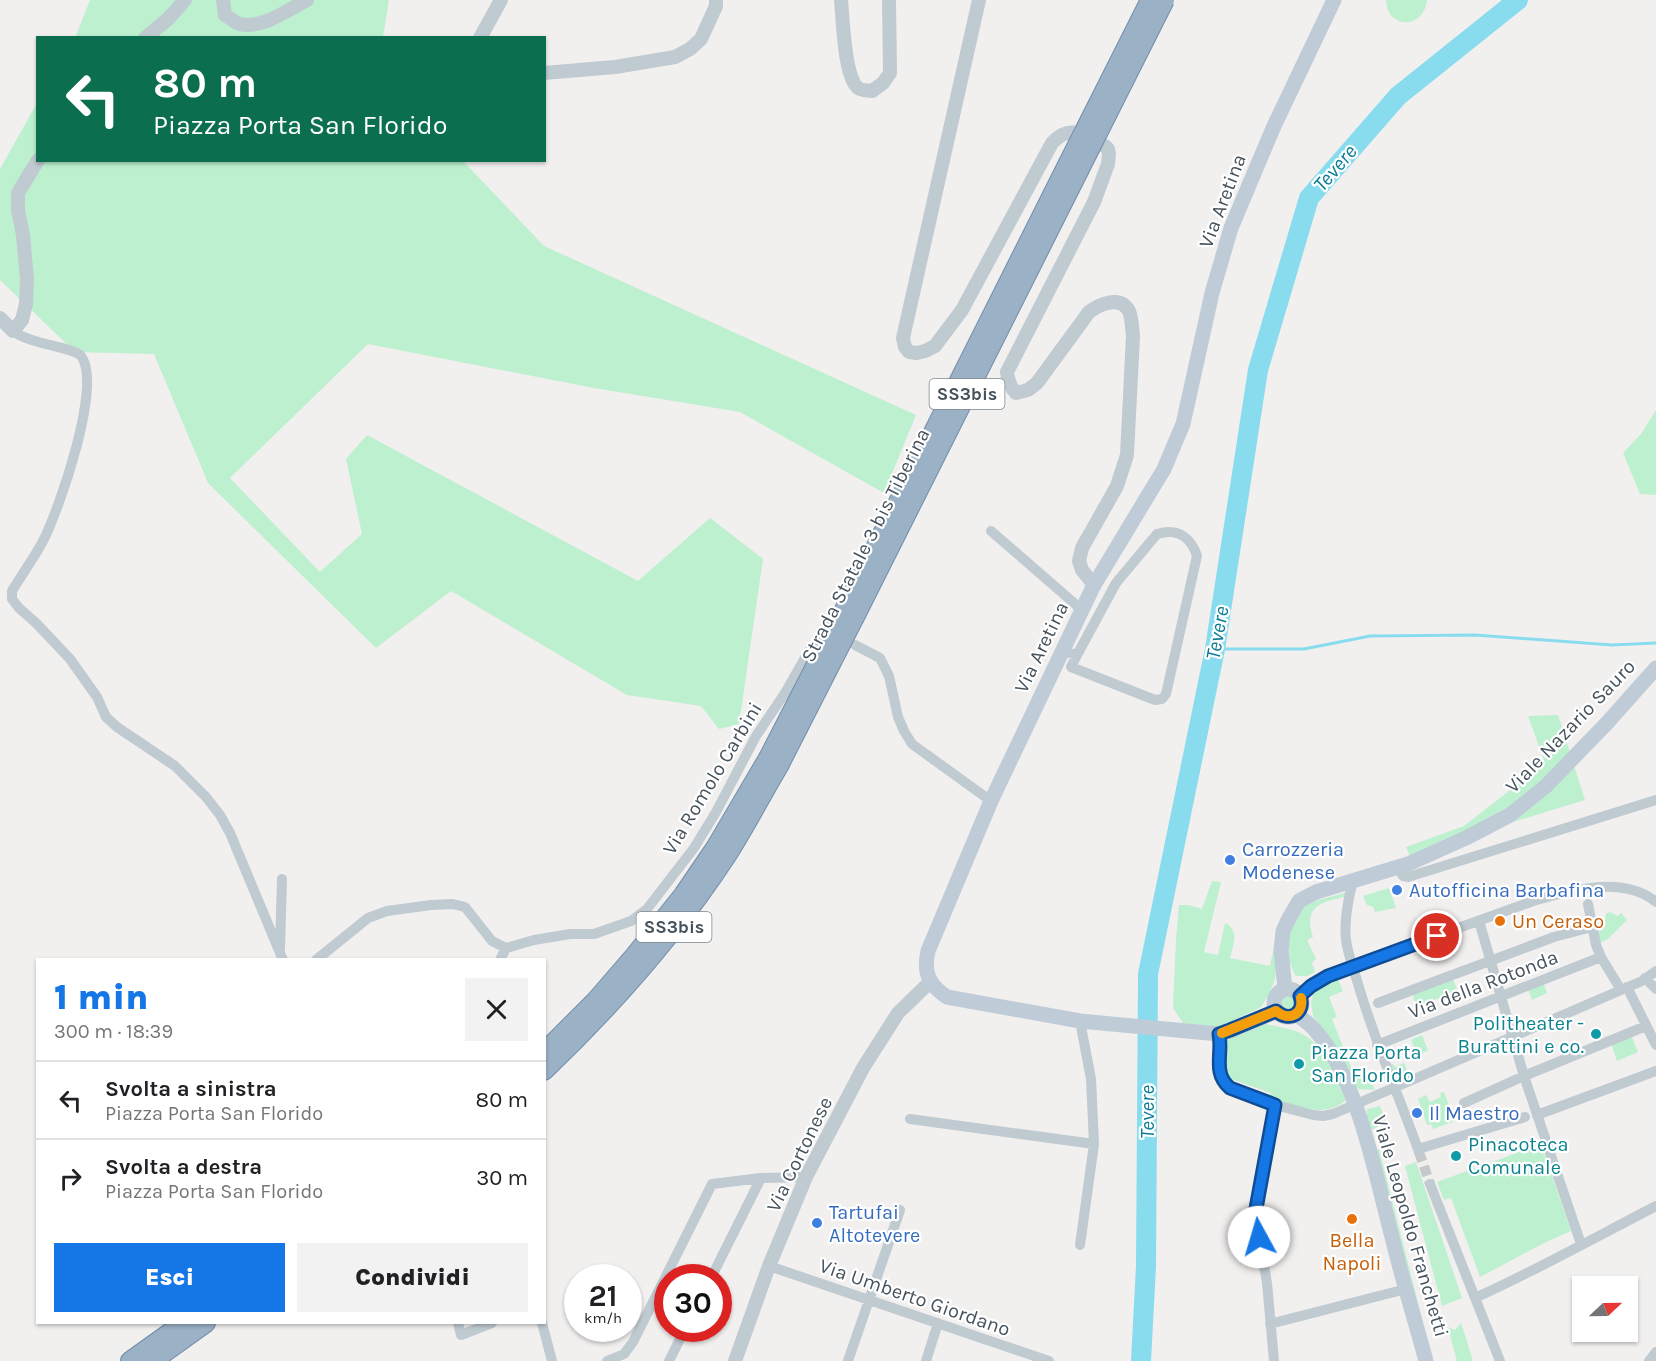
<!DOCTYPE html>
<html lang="it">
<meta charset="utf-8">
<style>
:root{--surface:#fff;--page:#f2f2f2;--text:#202124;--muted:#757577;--line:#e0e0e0;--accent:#1577e6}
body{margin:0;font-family:Karla,sans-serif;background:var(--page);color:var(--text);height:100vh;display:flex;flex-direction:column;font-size:22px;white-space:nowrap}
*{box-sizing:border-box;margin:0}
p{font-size:20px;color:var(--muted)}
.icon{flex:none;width:33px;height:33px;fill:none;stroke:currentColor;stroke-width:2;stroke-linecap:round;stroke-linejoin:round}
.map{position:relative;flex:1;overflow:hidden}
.drawer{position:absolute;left:36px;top:958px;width:510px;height:366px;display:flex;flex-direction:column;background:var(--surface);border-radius:0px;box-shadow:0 2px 4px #0004}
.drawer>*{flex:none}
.banner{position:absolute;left:36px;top:36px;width:510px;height:126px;border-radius:0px;box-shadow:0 2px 4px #0004;background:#0b6e4f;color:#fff;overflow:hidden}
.needle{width:39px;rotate:68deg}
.tools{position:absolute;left:1572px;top:1276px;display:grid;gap:12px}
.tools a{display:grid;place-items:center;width:66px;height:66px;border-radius:0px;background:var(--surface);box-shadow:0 2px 4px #0004;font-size:30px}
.speed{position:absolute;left:564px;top:1264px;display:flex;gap:12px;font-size:30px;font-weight:700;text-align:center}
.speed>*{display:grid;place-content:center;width:78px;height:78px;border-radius:50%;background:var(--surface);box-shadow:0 2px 4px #0004;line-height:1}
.speed small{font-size:15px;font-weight:400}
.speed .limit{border:9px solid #d22;background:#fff;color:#111}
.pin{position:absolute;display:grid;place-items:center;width:51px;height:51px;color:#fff;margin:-26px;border:3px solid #fff;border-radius:50%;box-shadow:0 2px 6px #0007}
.me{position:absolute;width:66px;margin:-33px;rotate:354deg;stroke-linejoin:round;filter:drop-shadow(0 0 4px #0008)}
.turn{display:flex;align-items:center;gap:21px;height:126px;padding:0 18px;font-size:27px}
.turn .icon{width:78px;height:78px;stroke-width:2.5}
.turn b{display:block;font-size:42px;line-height:51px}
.round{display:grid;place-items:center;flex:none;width:63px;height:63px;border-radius:0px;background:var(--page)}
.summary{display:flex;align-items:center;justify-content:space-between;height:102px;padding:0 18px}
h1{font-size:36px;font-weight:800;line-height:45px;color:var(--accent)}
.primary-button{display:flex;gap:12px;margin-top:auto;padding:12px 18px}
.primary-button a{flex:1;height:69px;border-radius:0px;background:var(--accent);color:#fff;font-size:24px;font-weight:800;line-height:69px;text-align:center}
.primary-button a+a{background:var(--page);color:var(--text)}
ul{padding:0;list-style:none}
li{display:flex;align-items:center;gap:18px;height:78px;padding:0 18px;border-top:2px solid var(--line)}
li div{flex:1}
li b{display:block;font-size:22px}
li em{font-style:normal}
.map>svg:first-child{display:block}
.green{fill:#bcf0cf}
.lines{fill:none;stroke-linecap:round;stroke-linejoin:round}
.stream{stroke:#88dcee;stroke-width:3}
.river{stroke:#88dcee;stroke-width:20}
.minor-tunnel{stroke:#c7c8ca;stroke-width:10;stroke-dasharray:10 5;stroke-linecap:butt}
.trunk-casing{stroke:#718eab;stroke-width:20}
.minor{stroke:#bfcad1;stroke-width:10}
.tertiary{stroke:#bfcad1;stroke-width:14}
.secondary{stroke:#bfcbd6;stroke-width:15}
.trunk{stroke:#9ab1c6;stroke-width:18}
.trunk-bridge-casing{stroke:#718eab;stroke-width:20;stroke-linecap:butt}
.trunk-bridge{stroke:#9ab1c6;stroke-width:18}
.route-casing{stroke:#0e4d96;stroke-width:15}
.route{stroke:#1577e6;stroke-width:10}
.slow{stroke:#f59e0b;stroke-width:10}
.shop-dot{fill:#3f7fe0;stroke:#fff;stroke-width:2}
.food-dot{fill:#e8710a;stroke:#fff;stroke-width:2}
.culture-dot{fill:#0f9aa8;stroke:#fff;stroke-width:2}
.labels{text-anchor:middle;stroke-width:4.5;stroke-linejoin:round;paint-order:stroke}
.shield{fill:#fff;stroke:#7e878e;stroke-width:1.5}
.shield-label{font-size:18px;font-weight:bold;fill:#46535d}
.street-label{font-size:20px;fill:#46535d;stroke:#fff}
.shop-label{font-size:20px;fill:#366cbe;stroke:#fff;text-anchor:start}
.food-label{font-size:20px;fill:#c56008;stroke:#fff;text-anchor:start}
.culture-label{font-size:20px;fill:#0d838f;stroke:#fff;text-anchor:start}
.water-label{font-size:21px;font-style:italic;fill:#0a7d96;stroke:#fff}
</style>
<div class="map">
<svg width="1656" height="1361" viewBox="0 0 1656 1361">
<rect width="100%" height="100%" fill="#f2efef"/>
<!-- green -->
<path class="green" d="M90,0H389L383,37L75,38Z
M1386,0H1427V1C1423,30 1387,29 1386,0Z
M37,103L38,160L463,161L544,246L916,415L884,493L740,412L594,388L368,344L230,478L320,572L362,534L346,459L367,435L638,581L710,518L763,559L739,724L719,729L701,706L627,695L451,591L376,648L208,483L154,354L75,352L0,280V169Z
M1656,410V495L1640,494L1623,453L1641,434Z
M1558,715L1585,800L1487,830L1411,859L1406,847L1464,826L1545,763L1528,716Z
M1212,881L1221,882L1204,952L1218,955L1225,923C1240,930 1233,945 1230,958L1270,966L1273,951H1277V967L1274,982L1269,994L1261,1007L1228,1023L1218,1027L1183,1023L1173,1008L1176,939L1179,905H1188L1202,909Z
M1389,888L1396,908L1375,912L1373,907L1367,905L1363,896Z
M1345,893V897C1320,902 1303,907 1313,937L1307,940L1316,959L1312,963L1315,972L1307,976H1296L1294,973L1286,951L1288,931L1302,907L1318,900Z
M1610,912L1618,916L1621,913L1627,920L1608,939L1598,944L1593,924L1605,920L1606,913Z
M1452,977L1458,991L1416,1007L1412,992Z
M1338,979L1343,991L1329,997L1337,1017L1332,1019L1353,1072L1365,1067L1375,1090L1359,1089L1355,1087L1326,1032L1313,1016L1311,1002L1314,990Z
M1543,982L1547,993L1532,1000L1528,989Z
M1278 1002a10 10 0 1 1 20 0a10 10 0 1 1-20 0Z
M1261,1023C1273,1026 1286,1028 1298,1032C1324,1042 1336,1077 1346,1100C1325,1119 1293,1106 1269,1099L1271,1093L1234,1080L1233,1083L1225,1070L1224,1036Z
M1422,1035L1428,1050L1418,1056L1411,1040Z
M1631,1035L1638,1052L1617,1061L1611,1043Z
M1404,1063L1410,1077L1399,1080L1391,1065L1393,1064L1395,1067Z
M1444,1092L1455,1121L1433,1129L1431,1124L1427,1125L1418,1099L1426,1095L1430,1102L1441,1097L1440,1093Z
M1380,1106L1386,1122L1372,1130L1367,1118V1109Z
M1541,1144L1571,1231L1544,1243L1480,1277L1451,1198L1444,1200L1437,1182Z
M1379,1149L1423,1322L1419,1323L1375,1150Z
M1416,1162L1462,1298L1442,1306L1405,1166Z
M1461,1323L1473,1361H1457L1448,1327L1455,1330Z"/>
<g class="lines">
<!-- stream -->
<path class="stream" d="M1215,649H1304L1370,636L1475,635L1612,645L1656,643"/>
<!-- river -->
<path class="river" d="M1141,1361L1146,1266L1148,974L1215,649L1258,370L1309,198L1398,96L1518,0"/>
<!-- minor-tunnel -->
<path class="minor-tunnel" d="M1419,1152L1430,1184"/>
<!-- trunk casing -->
<g class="trunk-casing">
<path id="trunk" d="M843,612L1067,165
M855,617L1079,171
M544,1052L596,1000L634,956L683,895L715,848L768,758
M544,1071C610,1008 676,933 726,857C745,828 761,796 779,766
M130,1361L183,1323
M153,1361L206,1323"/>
</g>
<!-- minor -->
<path class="minor" d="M13,331C28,344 74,347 81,356C103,384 59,510 43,541C34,558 22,574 12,591V599L19,608L36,623L70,659L97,697L106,717L117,727L175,766L206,797L220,815L230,833L283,960
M991,531L1082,610
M855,645L880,658L889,676L898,717L904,731L912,744L991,801
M1062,651L1077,655L1116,583L1157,534C1177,528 1191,537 1197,556L1166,694L1162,699L1155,700L1071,667L1077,655
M1397,867L1403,876L1408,877L1656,800
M1353,881C1348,898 1344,923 1346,940C1348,955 1354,970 1358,984C1375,1042 1399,1096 1419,1152
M1588,904L1596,945L1601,957L1621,990
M1479,921L1524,1076L1581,1244
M280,949L282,879
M316,960L368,918L387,911L431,905L453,904L465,907L492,941L506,948L534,940L570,934H594L631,921L647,909L694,848L716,812L756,736L785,693L809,651
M500,960L506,948
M1455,974L1554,937L1592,927
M1645,978L1656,989
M1627,987L1656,1045
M1301,996L1311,986L1353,966L1536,900C1573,890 1623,875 1656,902
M1378,1003L1452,975
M1219,1034L1221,1044L1219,1070L1224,1083L1230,1088L1268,1103L1313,1115L1323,1116L1333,1114L1642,981L1656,971
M1377,1045L1601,957
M1464,1103L1524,1076L1646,1026
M1537,1115L1656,1071
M910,1119L1094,1144
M1418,1149L1525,1117
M1430,1184L1500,1361
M1080,1245L1094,1144L1091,1079L1080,1021
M769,1266L1049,1361
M711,1278L761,1178
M1475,1298C1537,1270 1596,1237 1656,1206
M458,1323L461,1335L492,1323
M542,1323L552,1361
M1270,1324L1406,1289
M607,1361L624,1354L633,1342L712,1184L761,1178L806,1177
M669,1361L685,1329
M848,1361L900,1210
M926,1361L938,1323
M1274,1361L1267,1283L1255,1214L1275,1105
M1649,1361L1656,1352"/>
<!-- tertiary -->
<path class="tertiary" d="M223,0L225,15C229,17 233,21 237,23C258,32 289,9 307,0
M841,0C843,19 844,77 858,88C862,91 867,90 872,91L883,83L890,73L889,0
M979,0L903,338L905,347L909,352L917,353L925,351L935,346L962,310L1052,143C1071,123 1083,136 1105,146L1108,149L1109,154L1108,164L1094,202L1007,372C1008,381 1010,387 1016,393L1028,390L1037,383L1089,312C1100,304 1120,295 1129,311C1132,318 1132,328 1133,336L1127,455L1117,486L1082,548L1079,561L1082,570L1094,585
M145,38L168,19L185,0
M480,38L501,0
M544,73L615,67L675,57L690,49L701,39L716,6V0
M0,318L13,331L22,320L26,304L27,279L23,235L18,210V193L38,160
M735,1361L769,1266L806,1177L863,1068L898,1013L930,982"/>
<!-- secondary -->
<path class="secondary" d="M1285,988L1281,951L1283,931L1289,918L1299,901L1316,892L1408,864L1466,838L1510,815L1546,786L1607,723L1656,668
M1274 1003a14 14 0 1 1 28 0a14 14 0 1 1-28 0Z
M1277,1011L1230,1031L1219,1034L1080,1021L947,997C929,985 923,973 928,951L991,801L1082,610L1094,585L1164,469L1183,424L1212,293L1231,228L1274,126L1334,0
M1296,1014C1302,1019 1309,1023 1314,1029C1358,1078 1375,1174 1392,1237C1402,1279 1415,1320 1426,1361"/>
<!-- trunk -->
<use href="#trunk" class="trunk"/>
<!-- trunk-bridge casing -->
<g class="trunk-bridge-casing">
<path id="trunk-bridge" d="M1067,165L1150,0
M1079,171L1165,0
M768,758L843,612
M779,766L855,617"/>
</g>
<!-- trunk-bridge -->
<use href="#trunk-bridge" class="trunk-bridge"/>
</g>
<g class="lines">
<!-- route casing -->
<g class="route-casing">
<path id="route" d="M1259,1237L1255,1214L1275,1105L1230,1088C1212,1073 1223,1054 1219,1034L1230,1030L1276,1011C1290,1023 1306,1013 1300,996L1311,986L1328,976L1437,936"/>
</g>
<!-- route -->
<use href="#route" class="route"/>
<!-- slow -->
<path class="slow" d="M1222,1033L1276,1011C1289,1022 1304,1014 1301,998"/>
</g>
<!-- markers -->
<g class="shop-dot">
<circle cx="1230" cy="860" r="6"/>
<circle cx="1397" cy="890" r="6"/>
<circle cx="1417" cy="1113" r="6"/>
<circle cx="817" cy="1223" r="6"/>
</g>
<g class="food-dot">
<circle cx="1500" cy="921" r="6"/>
<circle cx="1352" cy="1219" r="6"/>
</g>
<g class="culture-dot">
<circle cx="1596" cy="1034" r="6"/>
<circle cx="1299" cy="1064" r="6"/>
<circle cx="1456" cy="1156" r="6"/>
</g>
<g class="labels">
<!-- shield labels -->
<g class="shield">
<rect x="929.5" y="379" width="75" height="30" rx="4.5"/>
<rect x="636.5" y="912" width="75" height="30" rx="4.5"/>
</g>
<g class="shield-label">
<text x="967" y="400">SS3bis</text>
<text x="674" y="933">SS3bis</text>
</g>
<!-- street labels -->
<g class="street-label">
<text transform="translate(1222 201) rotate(-69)" y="7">Via Aretina</text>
<text transform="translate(865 545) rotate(-63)" y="7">Strada Statale 3 bis Tiberina</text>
<text transform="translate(1041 647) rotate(-64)" y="7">Via Aretina</text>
<text transform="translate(1570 726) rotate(-46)" y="7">Viale Nazario Sauro</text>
<text transform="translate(712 778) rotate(-59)" y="7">Via Romolo Carbini</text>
<text transform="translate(1483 984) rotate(-21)" y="7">Via della Rotonda</text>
<text transform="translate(799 1154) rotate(-64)" y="7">Via Cortonese</text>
<text transform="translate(1411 1226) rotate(74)" y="7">Viale Leopoldo Franchetti</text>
<text transform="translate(915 1297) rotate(19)" y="7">Via Umberto Giordano</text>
</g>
<!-- shop labels -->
<g class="shop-label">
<text x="1242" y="856">Carrozzeria<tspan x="1242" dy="23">Modenese</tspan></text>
<text x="1409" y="897">Autofficina Barbafina</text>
<text x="1429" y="1120">Il Maestro</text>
<text x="829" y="1219">Tartufai<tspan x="829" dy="23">Altotevere</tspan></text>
</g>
<!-- food labels -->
<g class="food-label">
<text x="1512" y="928">Un Ceraso</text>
<text x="1352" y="1247" text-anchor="middle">Bella<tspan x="1352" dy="23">Napoli</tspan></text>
</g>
<!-- culture labels -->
<g class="culture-label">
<text x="1584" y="1030" text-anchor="end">Politheater -<tspan x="1584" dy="23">Burattini e co.</tspan></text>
<text x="1311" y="1059">Piazza Porta<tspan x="1311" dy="23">San Florido</tspan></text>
<text x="1468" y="1151">Pinacoteca<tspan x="1468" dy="23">Comunale</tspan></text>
</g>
<!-- water labels -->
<g class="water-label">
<text transform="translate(1335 168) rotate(-49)" y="7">Tevere</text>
<text transform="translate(1217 633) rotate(-80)" y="7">Tevere</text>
<text transform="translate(1147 1112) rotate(-90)" y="7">Tevere</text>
</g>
</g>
</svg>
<div class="tools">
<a><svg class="needle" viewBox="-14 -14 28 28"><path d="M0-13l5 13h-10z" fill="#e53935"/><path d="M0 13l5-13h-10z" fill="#757577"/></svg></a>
</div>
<div class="speed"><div>21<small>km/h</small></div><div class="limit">30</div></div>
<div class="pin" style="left:1437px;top:936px;background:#d93025"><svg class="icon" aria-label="arrive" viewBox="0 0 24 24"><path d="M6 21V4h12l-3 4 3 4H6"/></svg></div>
<svg class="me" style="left:1259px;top:1237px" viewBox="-20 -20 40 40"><circle r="19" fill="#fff"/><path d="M0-13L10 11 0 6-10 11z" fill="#1577e6"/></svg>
<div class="banner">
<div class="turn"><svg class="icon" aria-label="left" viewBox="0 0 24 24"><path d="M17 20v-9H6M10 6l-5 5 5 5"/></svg><div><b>80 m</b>Piazza Porta San Florido</div></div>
</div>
<section class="drawer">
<div class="summary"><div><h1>1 min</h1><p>300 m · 18:39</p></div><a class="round"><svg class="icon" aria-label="close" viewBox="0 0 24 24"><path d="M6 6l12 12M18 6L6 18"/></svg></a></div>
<ul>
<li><svg class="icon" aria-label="left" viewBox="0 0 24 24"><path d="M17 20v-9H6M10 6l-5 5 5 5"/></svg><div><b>Svolta a sinistra</b><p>Piazza Porta San Florido</p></div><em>80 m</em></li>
<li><svg class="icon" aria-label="right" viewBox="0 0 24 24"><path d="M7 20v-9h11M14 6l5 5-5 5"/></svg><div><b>Svolta a destra</b><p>Piazza Porta San Florido</p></div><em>30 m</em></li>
</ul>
<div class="primary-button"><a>Esci</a><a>Condividi</a></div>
</section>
</div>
